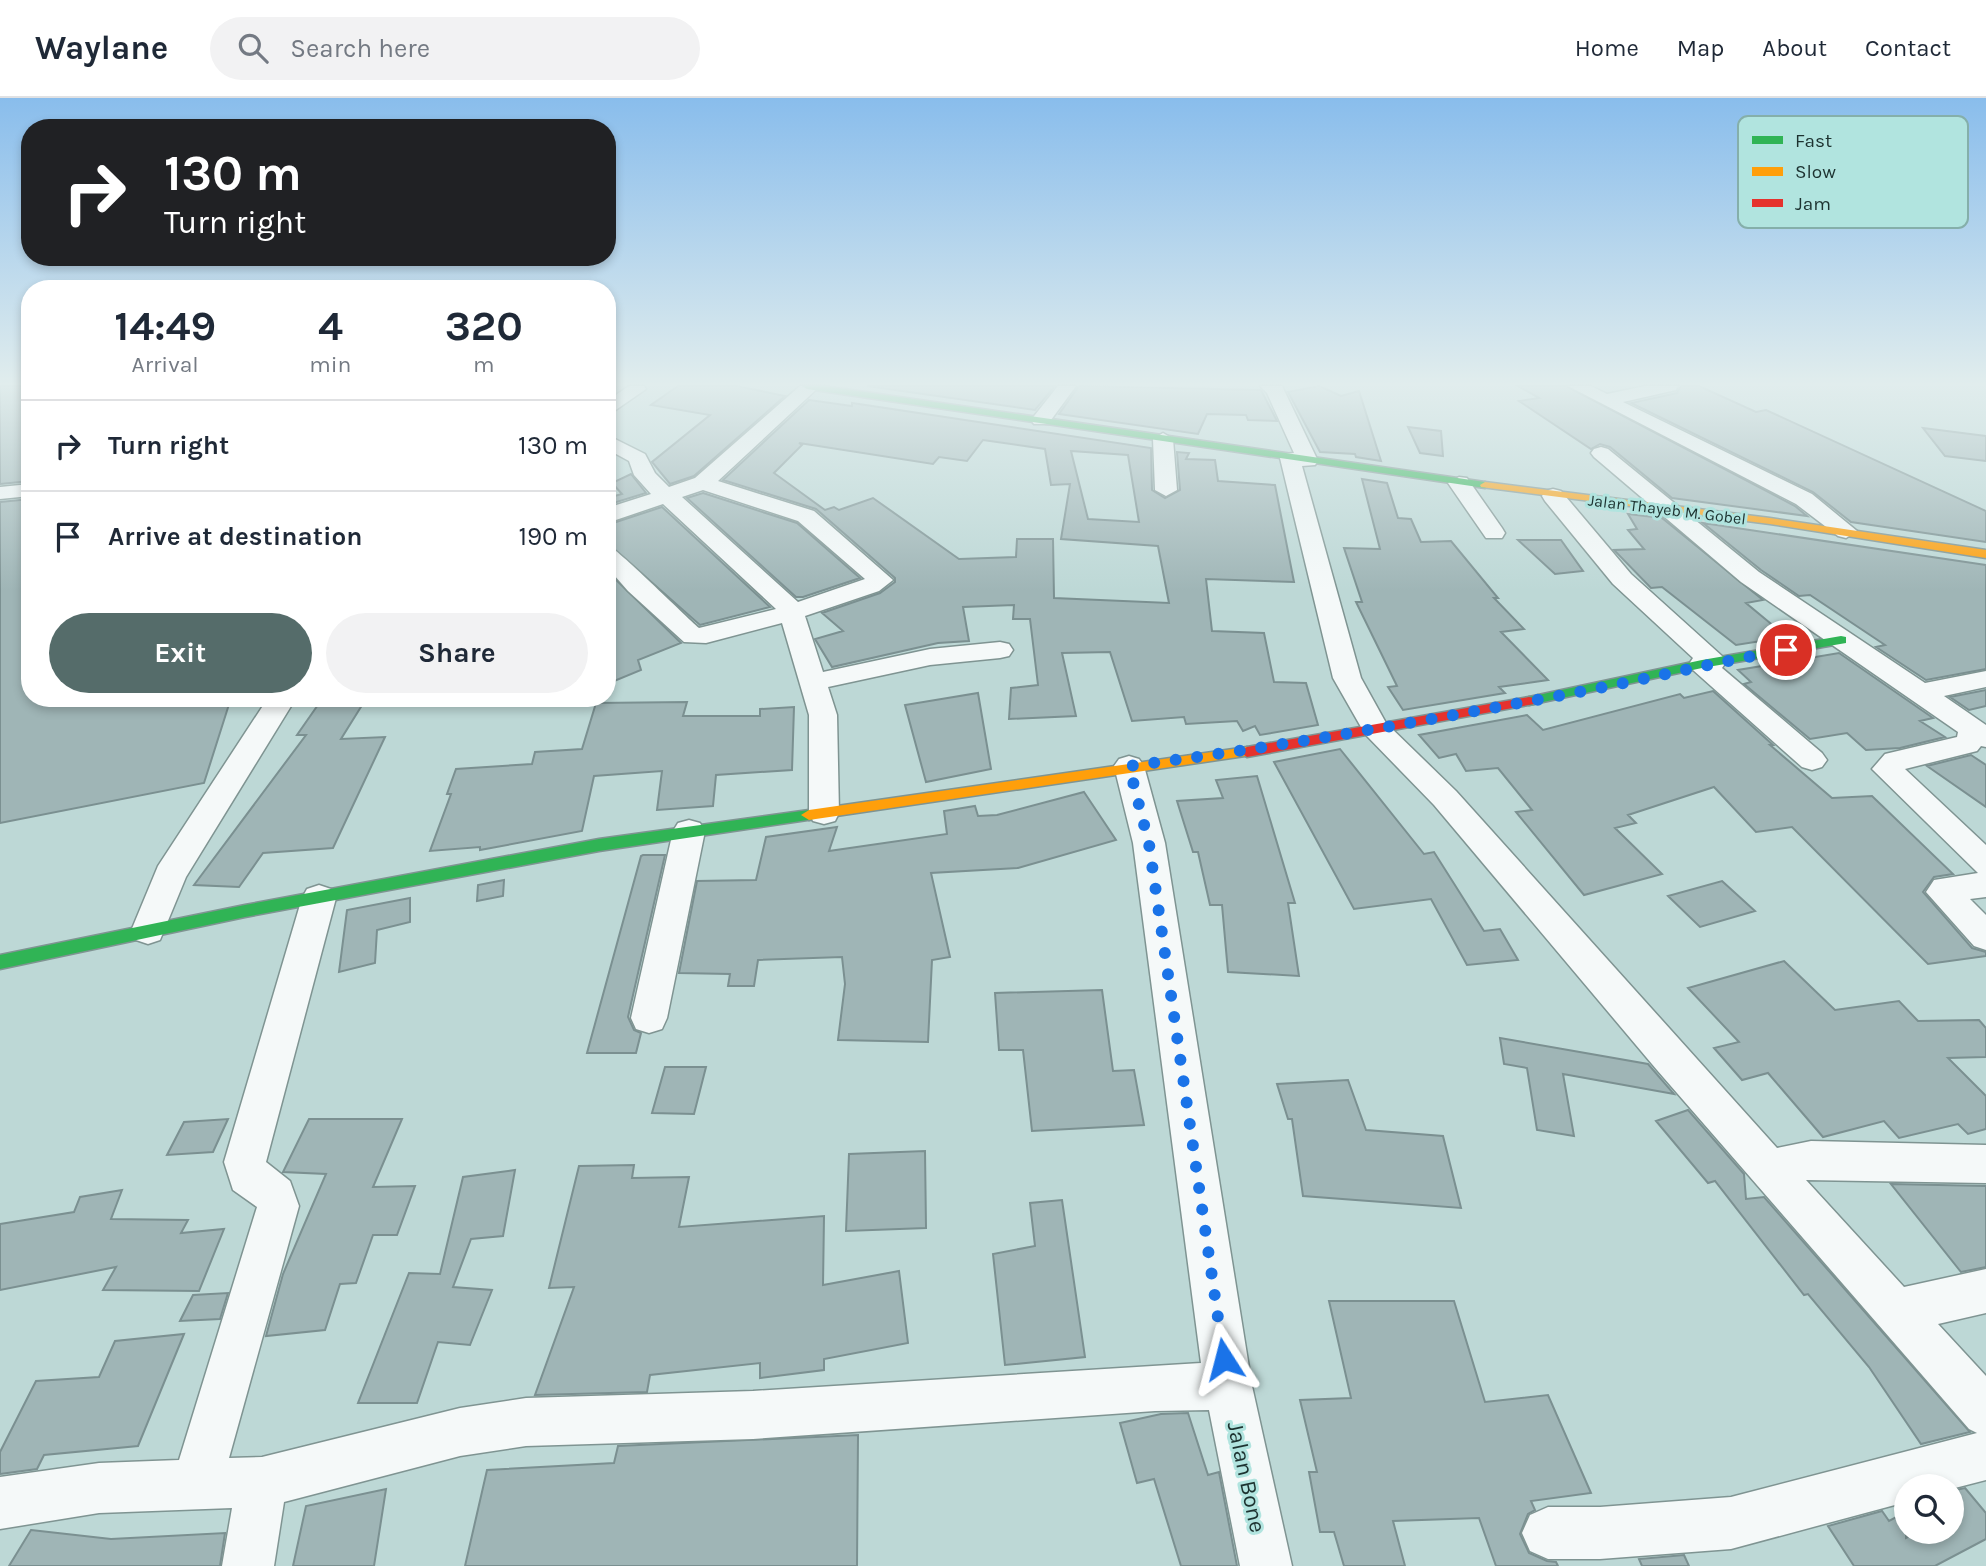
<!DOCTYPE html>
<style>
:root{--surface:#fff;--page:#f2f2f3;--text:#1f2937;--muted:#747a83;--line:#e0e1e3;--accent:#556c6a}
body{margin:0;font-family:Karla,sans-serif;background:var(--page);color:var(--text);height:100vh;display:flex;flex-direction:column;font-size:26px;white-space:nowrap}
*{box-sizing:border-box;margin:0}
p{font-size:23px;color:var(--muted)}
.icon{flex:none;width:38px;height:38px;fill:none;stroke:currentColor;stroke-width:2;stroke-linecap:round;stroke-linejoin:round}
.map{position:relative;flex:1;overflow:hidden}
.sheet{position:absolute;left:21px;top:182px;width:595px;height:427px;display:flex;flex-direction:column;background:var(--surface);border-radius:28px;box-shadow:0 4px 10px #0003}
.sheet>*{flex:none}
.top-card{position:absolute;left:21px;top:21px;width:595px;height:147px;border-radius:28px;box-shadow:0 4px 10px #0003;background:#202124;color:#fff;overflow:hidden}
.controls{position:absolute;left:1894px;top:1376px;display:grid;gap:14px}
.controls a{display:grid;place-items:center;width:70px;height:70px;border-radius:50%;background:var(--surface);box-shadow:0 4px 10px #0003;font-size:35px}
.pin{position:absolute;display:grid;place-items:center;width:60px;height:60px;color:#fff;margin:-30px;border:4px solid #fff;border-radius:50%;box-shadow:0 2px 7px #0007}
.me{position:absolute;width:77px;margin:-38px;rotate:351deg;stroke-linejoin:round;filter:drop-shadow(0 0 5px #0008)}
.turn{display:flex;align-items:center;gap:24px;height:147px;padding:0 28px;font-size:32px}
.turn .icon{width:91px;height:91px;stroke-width:2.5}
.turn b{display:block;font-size:49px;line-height:60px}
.eta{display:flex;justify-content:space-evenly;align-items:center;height:119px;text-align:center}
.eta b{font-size:42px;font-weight:700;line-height:49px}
.cta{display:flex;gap:14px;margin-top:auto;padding:14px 28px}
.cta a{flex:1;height:80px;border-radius:42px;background:var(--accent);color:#fff;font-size:28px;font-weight:700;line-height:80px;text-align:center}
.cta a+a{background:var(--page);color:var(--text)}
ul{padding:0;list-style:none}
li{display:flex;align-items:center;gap:21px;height:91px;padding:0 28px;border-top:2px solid var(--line)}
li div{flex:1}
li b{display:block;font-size:26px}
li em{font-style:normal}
header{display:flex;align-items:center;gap:42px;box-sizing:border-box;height:98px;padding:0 35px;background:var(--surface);border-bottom:2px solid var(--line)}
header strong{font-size:33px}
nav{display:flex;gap:38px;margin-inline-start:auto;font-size:24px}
.search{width:490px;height:63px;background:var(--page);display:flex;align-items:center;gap:18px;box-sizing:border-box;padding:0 24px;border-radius:38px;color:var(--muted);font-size:26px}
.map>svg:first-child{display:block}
.building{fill:#9fb5b6;stroke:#7b9091;stroke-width:2;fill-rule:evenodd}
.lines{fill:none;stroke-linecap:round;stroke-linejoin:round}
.street-casing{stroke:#7f9492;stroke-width:3}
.fast-casing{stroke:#7f9492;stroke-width:3}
.slow-casing{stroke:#7f9492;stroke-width:3}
.jam-casing{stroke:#7f9492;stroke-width:3}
.street{fill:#f5f9f9;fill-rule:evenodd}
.fast{fill:#30b455;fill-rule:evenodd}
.slow{fill:#ff9f0a;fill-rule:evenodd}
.jam{fill:#e5322d;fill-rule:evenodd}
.route{stroke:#1a73e8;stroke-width:12;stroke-dasharray:0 21.6}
.labels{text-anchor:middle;stroke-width:6;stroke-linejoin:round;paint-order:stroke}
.far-street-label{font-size:16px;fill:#1d3230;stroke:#b1e4df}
.near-street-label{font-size:23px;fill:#1d3230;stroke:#b1e4df}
.key{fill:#b1e4df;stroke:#85afaa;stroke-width:2}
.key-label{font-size:19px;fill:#1d3230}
</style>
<header>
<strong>Waylane</strong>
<div class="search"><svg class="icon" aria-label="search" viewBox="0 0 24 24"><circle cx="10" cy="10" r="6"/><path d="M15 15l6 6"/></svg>Search here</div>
<nav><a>Home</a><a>Map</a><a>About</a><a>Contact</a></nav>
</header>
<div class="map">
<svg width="1986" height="1468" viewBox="0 0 1986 1468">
<rect width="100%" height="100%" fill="#bdd8d6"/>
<!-- building -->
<path class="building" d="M0,288H30V383L0,386Z
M678,288H737L785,298L694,378L670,386L652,364L710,317L651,307Z
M867,288H1055L1035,312Z
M1079,288L1261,292L1277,323L1248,322L1246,317L1207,316L1198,336L1059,316Z
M1319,288L1341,298L1359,293L1381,363L1356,359L1355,356L1320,354L1288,294Z
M1518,288H1566L1795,408L1807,418L1672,400L1610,349L1600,346L1591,351L1519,303L1539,300Z
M1681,288H1699L1756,314L1766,312L1986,413V444L1851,424L1813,394L1631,305L1677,295Z
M809,302L852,308V305L1151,350L1152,392L1165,400L1180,392L1177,354L1189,355L1186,361L1215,362L1218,383L1275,387L1294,484L1206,481L1212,533L1264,535L1274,584L1306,585L1318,627L1260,637L1255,628L1243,633L1237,623L1186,626L1184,619L1132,623L1110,554L1062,555L1076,618L1009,621L1011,590L1038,587L1030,521H1013L1014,507L963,509L969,543L938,545L832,569L815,541L843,533L822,515L880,495L895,484V480L816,411L723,382ZM983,342L1045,351L1051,387L1070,386L1061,441L1158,448L1169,505L1054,500L1053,441H1017L1016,459L959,461L873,400L839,412L834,409L825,412L774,375L802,347L799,345L933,366L939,359L967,363ZM1071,353L1128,357L1139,424L1088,421Z
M1408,329L1441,333L1443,358L1420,355Z
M1923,330L1986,338V363L1945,358Z
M631,376L646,395L607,407V400L622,396L612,385Z
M1362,381L1387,385L1398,420L1411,421L1421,444L1451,443L1498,500H1494L1524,531L1501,534L1548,582L1499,589L1505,595L1403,612L1388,589L1397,588L1356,504H1362L1344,450L1380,451Z
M703,395L797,425L860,480L803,499H796L687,400Z
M30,401V600H231L204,685L0,725V404Z
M662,409L770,509L700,527L607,445V427Z
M1628,416L1662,420L1763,502L1746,505L1787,539L1736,547L1662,489L1651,490L1614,452L1644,451L1628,432L1637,431Z
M1703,425L1986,467V571L1926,582L1876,549L1885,547L1810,497L1799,498L1761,472Z
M1518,442H1561L1583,473L1555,476Z
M607,473L681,545L638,562L641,572L607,586Z
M1839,555L1933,620L1920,623L1945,639L1900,650L1866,652L1847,635L1810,641L1744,586L1751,584L1738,572Z
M1986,592V608L1969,612L1950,599Z
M1713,593L1773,647H1770L1832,700L1872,698L1953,776L1934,779L1923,794L1972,850L1986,854V858L1928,866L1792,729L1756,734L1714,689L1628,717L1636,725L1615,730L1662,776L1584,797L1516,714L1532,712L1498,670L1466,673L1456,656L1439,660L1419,637L1527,617L1543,632L1680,596L1684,600Z
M978,595L991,671L926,684L905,607Z
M320,604H364L341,641L385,639L333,750L263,755L239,789L194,787L306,637H297Z
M687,604L683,618H760V611L794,609L792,672L716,677L713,708L657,712L662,673L594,678L582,733L480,752V749L430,753L451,696H447L456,671L532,666L535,654L582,651L596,605Z
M1340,651L1424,756L1434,754L1484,833L1500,831L1518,862L1467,867L1431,801L1354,811L1274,664Z
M1971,657L1986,667V709L1927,668Z
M1257,678L1295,805H1288L1299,878L1228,874L1222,807H1210L1198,754H1193L1177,703L1223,700L1216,682Z
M1084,694L1116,742L1018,770L931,775L950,859L932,862L928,944L838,942L845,886L842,859L758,862L754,888H728L730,876L679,875L697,783L756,782L766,739L837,729L829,753L947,736L944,713L975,708L978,718L997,717Z
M643,757H665L628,919L634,932L641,935L636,955H587L641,758Z
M504,782L503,798L477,803L478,787Z
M1722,783L1755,813L1700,829L1668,798Z
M410,800V824L377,832L375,865L339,874L347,812Z
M1784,863L1835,912L1899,903L1918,923L1979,922L1986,930V959L1948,960L1986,998V1031L1968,1036L1958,1026L1899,1040L1884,1023L1823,1039L1768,975L1742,982L1714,950L1739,944L1688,890Z
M1102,892L1113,973L1134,972L1144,1027L1032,1033L1023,952H999L995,895Z
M1500,940L1648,966L1674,996L1563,976L1574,1038L1537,1032L1527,970L1504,966Z
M665,969H706L694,1016L652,1015Z
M1348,982L1366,1032L1443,1038L1461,1110L1303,1098L1292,1021H1288L1277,986Z
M1688,1012L1744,1076L1746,1101L1764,1099L1970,1334L1921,1346L1869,1269L1808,1196L1804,1197L1715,1083L1708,1085L1656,1023Z
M228,1021L213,1054L167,1057L184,1024Z
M309,1021H402L373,1089L415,1088L397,1137H373L356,1185L340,1186L325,1232L266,1238L283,1176L326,1076L283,1074Z
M925,1053L926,1130L846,1133L849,1056Z
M634,1067L632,1080L689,1079L679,1129L824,1118L823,1187L899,1173L908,1245L824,1261V1272L760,1280V1265L650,1277L647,1294L535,1297L574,1189L549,1190L579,1068Z
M515,1072L503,1138L471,1141L453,1189L492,1192L470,1247L438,1244L417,1305H358L409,1175L440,1176L463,1079Z
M1891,1086L1986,1088V1169L1961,1174Z
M122,1092L111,1121L188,1122L181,1135L224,1131L199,1193L103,1192L116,1169L0,1192V1126L74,1114L80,1099Z
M1062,1102L1085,1259L1005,1267L993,1156L1035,1148L1030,1105Z
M228,1195L220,1221L180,1223L193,1197Z
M1329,1203H1454L1485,1304L1548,1297L1591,1395L1531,1403L1535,1412L1528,1416L1520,1436L1529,1455L1547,1463L1556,1464L1558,1468H1496L1479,1420L1393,1423L1405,1468H1344L1334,1434H1320L1309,1374H1317L1300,1302L1351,1300Z
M184,1236L138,1348L44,1357L37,1371L0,1376V1354L36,1283L99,1279L115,1243Z
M1188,1315L1208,1377L1219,1374L1237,1468H1181L1154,1381L1137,1385L1120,1325L1161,1316Z
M858,1337L857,1468H465L487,1372L614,1365L618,1348Z
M1965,1390L1986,1415V1441L1935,1468H1854L1828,1428L1882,1413L1889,1423L1906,1414V1440L1921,1433H1951V1393Z
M386,1391L374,1468H293L306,1408Z
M31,1432L111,1441L225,1435L220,1468H9Z
M1684,1457L1689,1468H1642L1639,1461Z"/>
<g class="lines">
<!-- street casing -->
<g class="street-casing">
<path id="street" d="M629,288H644L646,291L607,318V303Z
M800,288H820L718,383L814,413L893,482L879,493L805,518L823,574L930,551L1000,544L1009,546L1013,552L1009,558L1000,560L930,567L828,589L837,617L839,715L835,723L824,726L813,723L809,715V617L782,525L706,545L684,544L628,493L607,469V447C616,449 685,518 699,530L776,511L663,406L607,425V410L651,396L634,377L629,363L607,351V337L645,356L655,375L669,389L695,380ZM703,392L798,423L865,481L798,504L682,399Z
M1058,288H1076L1048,326H1034L1031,322Z
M1260,288H1282L1318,363L1315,367L1302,368L1361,580L1386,625L1456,693L1777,1050L1811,1043L1986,1047V1085L1806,1082L1904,1189L1986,1171V1215L1938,1226L1986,1278V1382L1951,1391V1388H1906V1404L1731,1451L1600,1461H1548L1530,1453L1522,1435L1530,1417L1548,1409H1600L1731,1399L1977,1335L1969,1331L1657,972L1434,707L1365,636L1333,580L1280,360L1283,356L1294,355L1267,295Z
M1568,288H1591L1607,296L1645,288H1678L1676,292L1623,304L1812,396L1857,433L1846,440L1838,438L1796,406Z
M1163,335L1173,341L1177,392L1166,398L1155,392L1153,341Z
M1601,349L1608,351L1759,474L1925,585L1986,573V589L1944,598L1986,627V649L1981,648L1977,653L1905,671L1986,747V799L1970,801L1986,817V852L1974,848L1926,794L1934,782L1978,775L1872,671L1885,656L1957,639L1958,634L1741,484L1594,359L1591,355L1594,351Z
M1459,379L1467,380L1502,430L1505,435L1502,440H1486L1448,385Z
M30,386V398L0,401V389Z
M1553,391L1561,393L1631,476L1722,558L1726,564L1722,570L1822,655L1827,662L1822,669L1812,672L1802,669L1693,572L1689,566L1693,560L1613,486L1545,403L1542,398L1545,393Z
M268,600H296L186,779L160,842L148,846L136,842L131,833L158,768Z
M1129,658L1139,661L1144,668L1165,745L1252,1288L1292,1468H1240L1209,1312L1155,1313L753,1341L526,1348L460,1358L284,1404L274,1468H222L232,1410L99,1415L0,1431V1379L99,1365L179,1362L257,1109L233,1092L224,1064L302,800L307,791L319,787L331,791L336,800L266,1064L290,1083L299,1108L229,1360L262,1359L460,1310L526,1300L753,1293L1201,1265L1133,745L1114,668L1119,661Z
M689,722L700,725L705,733L667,920L662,931L649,935L636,931L631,920L673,733L678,725Z"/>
</g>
<!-- fast casing -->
<g class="fast-casing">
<path id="fast" d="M802,288H824L1485,384L1490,387L1485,390L807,291Z
M1841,538L1846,539V545L1702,570L1529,607L1522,603L1529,599L1702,562Z
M809,712L814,713L817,717L814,721L599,753L245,819L0,871V857L245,807L599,741Z"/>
</g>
<!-- slow casing -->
<g class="slow-casing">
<path id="slow" d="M1485,384L1770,420L1986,452V460L1770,426L1481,389L1480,387Z
M1247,649L1254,654L1252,657L809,722L801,717L809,712Z"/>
</g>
<!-- jam casing -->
<g class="jam-casing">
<path id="jam" d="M1529,599L1534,600L1536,603L1534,606L1247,659L1240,654L1247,649Z"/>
</g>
<!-- street -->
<use href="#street" class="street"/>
<!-- fast -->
<use href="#fast" class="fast"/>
<!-- slow -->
<use href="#slow" class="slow"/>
<!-- jam -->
<use href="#jam" class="jam"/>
</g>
<!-- sky -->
<linearGradient id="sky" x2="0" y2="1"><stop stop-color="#89bdec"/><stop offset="0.58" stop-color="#e1eded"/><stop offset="1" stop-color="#e1eded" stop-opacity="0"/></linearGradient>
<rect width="1986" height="493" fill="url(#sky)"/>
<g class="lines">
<!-- route -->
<path class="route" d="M1224,1261L1149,746L1129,668C1280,649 1429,622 1579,594C1648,581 1716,564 1786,552"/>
</g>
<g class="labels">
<!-- far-street labels -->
<g class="far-street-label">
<text transform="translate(1667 411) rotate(7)" y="6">Jalan Thayeb M. Gobel</text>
</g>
<!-- near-street labels -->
<g class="near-street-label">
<text transform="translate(1247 1379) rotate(78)" y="8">Jalan Bone</text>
</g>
</g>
<!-- legend -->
<rect x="1738" y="18" width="230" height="112" rx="10" class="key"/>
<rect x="1752" y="38" width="31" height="8" fill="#30b455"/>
<rect x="1752" y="69" width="31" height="9" fill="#ff9f0a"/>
<rect x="1752" y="101" width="31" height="8" fill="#e5322d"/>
<g class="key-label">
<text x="1795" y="49">Fast</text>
<text x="1795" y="80">Slow</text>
<text x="1795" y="112">Jam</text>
</g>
</svg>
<div class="controls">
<a><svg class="icon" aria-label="search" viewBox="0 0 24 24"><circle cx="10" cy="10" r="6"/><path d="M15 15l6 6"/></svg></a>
</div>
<div class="pin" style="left:1786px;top:552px;background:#d93025"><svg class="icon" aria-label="arrive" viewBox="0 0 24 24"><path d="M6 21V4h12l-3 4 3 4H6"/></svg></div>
<svg class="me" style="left:1224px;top:1261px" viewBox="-20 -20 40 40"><path d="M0-17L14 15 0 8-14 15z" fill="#1a73e8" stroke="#fff" stroke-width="4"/></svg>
<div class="top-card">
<div class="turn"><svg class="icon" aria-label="right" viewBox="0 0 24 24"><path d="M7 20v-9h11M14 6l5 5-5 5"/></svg><div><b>130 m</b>Turn right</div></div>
</div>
<section class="sheet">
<div class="eta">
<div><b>14:49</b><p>Arrival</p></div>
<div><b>4</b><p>min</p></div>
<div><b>320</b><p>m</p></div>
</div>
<ul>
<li><svg class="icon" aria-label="right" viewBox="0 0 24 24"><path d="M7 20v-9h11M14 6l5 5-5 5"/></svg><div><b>Turn right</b></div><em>130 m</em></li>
<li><svg class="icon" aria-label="arrive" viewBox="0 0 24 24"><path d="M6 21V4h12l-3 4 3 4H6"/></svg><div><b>Arrive at destination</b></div><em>190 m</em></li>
</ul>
<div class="cta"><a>Exit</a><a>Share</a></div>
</section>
</div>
